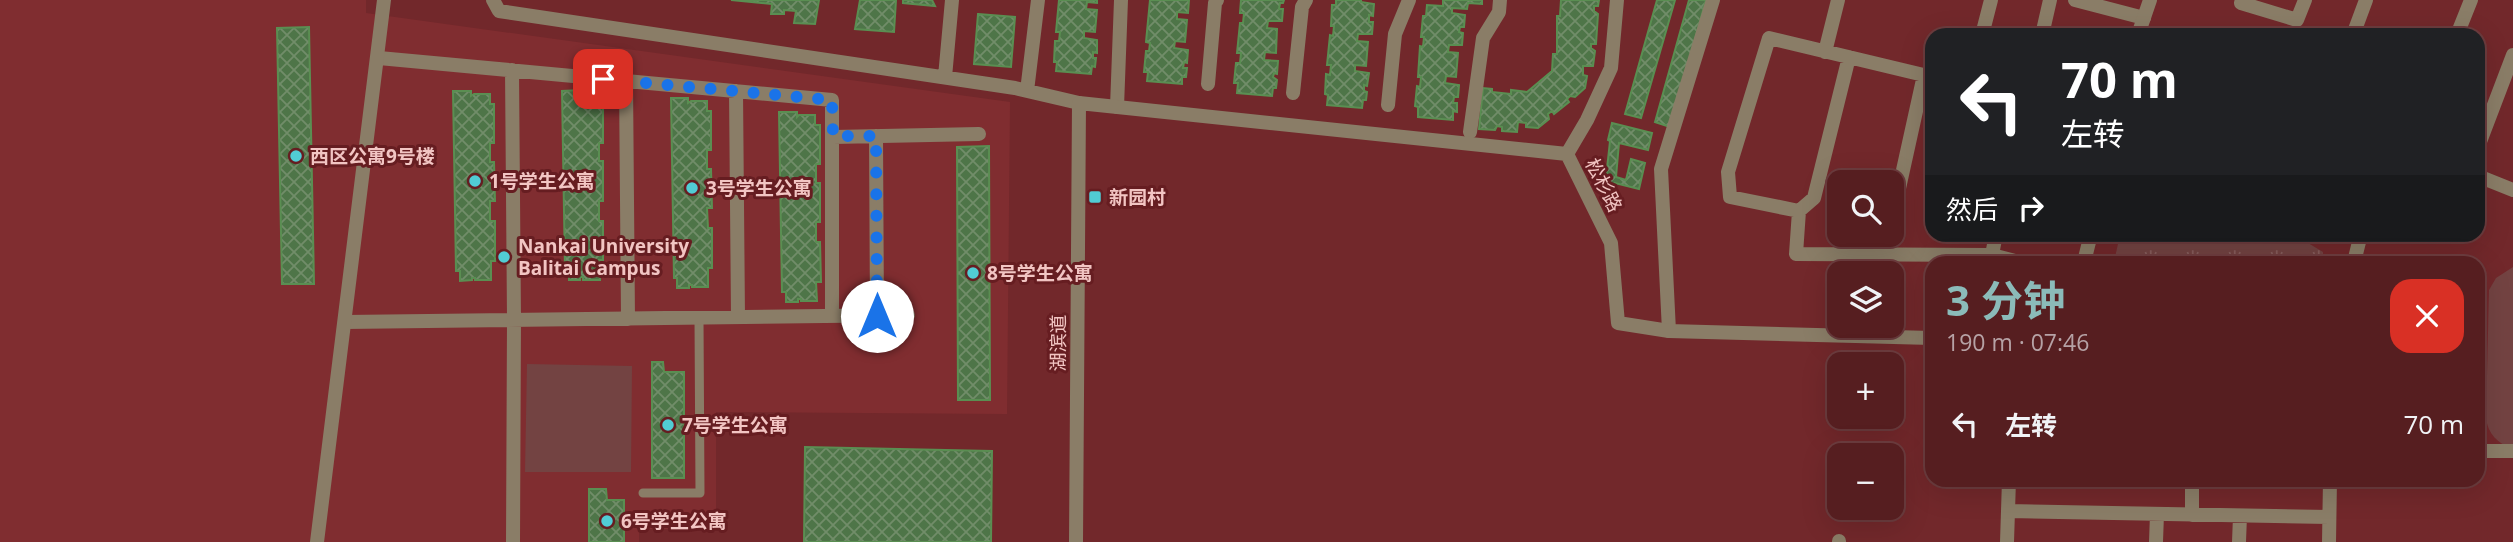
<!DOCTYPE html>
<html lang="zh">
<head>
<meta charset="utf-8">
<style>
  body { margin:0; font-family:"Open Sans","Noto Sans SC",sans-serif; background:#5c2729; color:#f1f3f6; height:100vh; display:flex; flex-direction:column; font-size:26px; white-space:nowrap }
  * { box-sizing:border-box; margin:0 }
  p { font-size:23px; color:#b6a2a5 }
  .icon { flex:none; width:38px; height:38px; fill:none; stroke:currentColor; stroke-width:2; stroke-linecap:round; stroke-linejoin:round }
  .map { position:relative; flex:1; overflow:hidden }
  .drawer { position:absolute; left:1925px; top:256px; width:560px; height:231px; display:flex; flex-direction:column; background:#561e20; border-radius:21px; box-shadow:0 7px 28px #0002,0 0 0 2px #6c3c3e }
  .drawer>* { flex:none }
  .hud { position:absolute; left:1925px; top:28px; width:560px; height:214px; border-radius:21px; box-shadow:0 7px 28px #0002,0 0 0 2px #6c3c3e; background:#202124; color:#fff; overflow:hidden }
  .fabs { position:absolute; left:1827px; top:170px; display:grid; gap:14px }
  .fabs a { display:grid; place-items:center; width:77px; height:77px; border-radius:14px; background:#561e20; box-shadow:0 7px 28px #0002,0 0 0 2px #6c3c3e; font-size:35px }
  .pin { position:absolute; display:grid; place-items:center; width:60px; height:60px; color:#fff; margin:-30px; border-radius:14px; box-shadow:0 4px 10px #0006 }
  .me { position:absolute; width:77px; margin:-38px; rotate:0deg; stroke-linejoin:round; filter:drop-shadow(0 0 5px #0008) }
  .turn { display:flex; align-items:center; gap:24px; height:147px; padding:0 21px; font-size:32px }
  .turn .icon { width:91px; height:91px; stroke-width:2.5 }
  .turn b { display:block; font-size:49px; line-height:60px }
  .then { display:flex; align-items:center; height:66px; padding:0 21px; background:#0003; gap:14px; font-size:26px }
  .round { display:grid; place-items:center; flex:none; width:74px; height:74px; border-radius:21px; background:#5c2729 }
  .head { display:flex; align-items:center; justify-content:space-between; height:119px; padding:0 21px }
  h1 { font-size:42px; font-weight:700; line-height:52px; color:#8bbbb9 }
  ul { padding:0; list-style:none }
  li { display:flex; align-items:center; gap:21px; height:98px; padding:0 21px }
  li div { flex:1 }
  li b { display:block; font-size:26px }
  li em { font-style:normal }
  .map>svg:first-child { display:block }
  .built { fill:#802d30 }
  .grass { fill:#734342 }
  .park { fill:url(#park-tufts) }
  .building { fill:url(#building-cross-hatch); stroke:#5a8e52; stroke-width:2 }
  .lines { fill:none; stroke-linecap:round; stroke-linejoin:round }
  .service { stroke:#8a7d67; stroke-width:9 }
  .minor { stroke:#8a7d67; stroke-width:14 }
  .tertiary { stroke:#8a7d67; stroke-width:14 }
  .route { stroke:#1a73e8; stroke-width:12; stroke-dasharray:0 21.6 }
  .poi-dot { fill:#51ccd4; stroke:#661d21; stroke-width:2.5 }
  .labels { text-anchor:middle; dominant-baseline:central; stroke-width:6; stroke-linejoin:round; paint-order:stroke }
  .poi-label { font-size:19px; font-weight:bold; fill:#f2c5c3; stroke:#661d21; text-anchor:start }
  .street-label { font-size:19px; fill:#f2c5c3; stroke:#661d21 }
</style>
</head>
<body>
<div class="map">
<svg width="2513" height="542" viewBox="0 0 2513 542">
  <defs>
    <pattern id="park-tufts" width="24" height="20" patternUnits="userSpaceOnUse" patternTransform="scale(1.75)"><rect width="24" height="20" fill="#734342"/><path d="M3 7l-1-3M5 7V3M7 7l1-3M15 17l-1-3M17 17v-4M19 17l1-3" fill="none" stroke="#875d5c"/></pattern>
    <pattern id="building-cross-hatch" width="8" height="8" patternUnits="userSpaceOnUse" patternTransform="scale(1.75)"><rect width="8" height="8" fill="#4e7548"/><path d="M0 0l8 8M0 8l8-8" fill="none" stroke="#718d69"/></pattern>
  </defs>
  <rect width="100%" height="100%" fill="#72282b"/>
  <path class="built" d="M0 0H366V13L1010 102 1007 414 716 412V529H639V542H0Z"/>
  <path class="grass" d="M2513 267V449C2497 443 2488 434 2486 418L2489 290 2496 278Z
    M527 364 632 366 631 472H525Z"/>
  <path class="park" d="M2120 235H2309L2308 243 2323 252 2321 262H2114Z"/>
  <path class="building" d="M731 0H819L815 24 794 23 796 11 784 10V14H771L772 4Z
    M860 0H896L894 32 855 29Z
    M903 0H932L935 6 903 3Z
    M1059 0H1097V3L1087 2 1086 9 1097 10 1095 32 1084 31V38L1097 40V53L1093 52V58H1096L1095 67 1092 66 1091 74 1056 71 1057 62H1054L1055 41H1059L1060 32H1056Z
    M1150 0H1189L1188 13 1177 12V19L1187 20 1185 42 1175 41 1174 48 1188 50 1187 63 1184 62 1183 68H1187L1186 77H1182V84L1147 81 1148 72H1144L1146 51H1149L1150 43 1146 42Z
    M1241 0H1284L1283 3H1280L1279 9H1283L1282 21H1268L1267 28 1277 29 1276 53 1265 52 1264 60 1278 61 1277 74 1274 73 1273 77 1277 80 1276 88H1273L1272 96 1237 93 1238 83H1234L1236 63H1240L1241 53H1237L1240 23H1243L1244 13H1240Z
    M1336 0H1361V2L1374 4 1373 16 1369 15V22H1373L1372 34H1358L1357 41 1368 42 1366 66 1355 65V71L1369 73 1367 86 1364 85V91L1367 92 1366 100H1363L1362 108 1327 105 1328 95 1325 94 1326 74 1330 75 1331 65H1327L1330 35 1333 36 1334 26H1331L1332 5H1336Z
    M1443 0H1482V4L1468 3 1467 9 1452 8V13L1465 15 1464 27H1460L1459 32 1463 33 1462 45H1449L1448 52 1458 53 1456 77 1446 76 1445 83 1459 85 1458 97H1454L1453 103H1457V112L1453 111V120L1418 117V107L1415 106 1417 86 1420 87 1421 77H1418L1420 46 1423 47 1424 37H1421L1423 16H1426L1427 5 1443 6Z
    M1561 0H1599L1598 6H1594V11L1598 14 1596 44H1591V48L1595 51 1593 66H1583V75L1587 76 1585 88 1575 97 1570 96 1567 99 1569 102 1554 114 1552 111 1548 114 1549 119 1538 128 1526 127V123L1518 122 1517 132 1502 131V127L1497 126 1495 130 1479 129 1483 88 1492 89V92L1511 94V90L1527 92 1552 71 1553 54H1557V16H1560Z
    M1657 0H1675L1641 118 1625 114Z
    M1689 0H1706L1670 127 1655 122Z
    M978 14 1015 17 1011 67 974 64Z
    M309 27 314 284H282L277 28Z
    M580 90V96L582 94H598V103H603V143H599V161H603V201H599V221H603V260H599L600 280H583V277H580V280H569V271H565L562 91Z
    M453 91H471V96L474 94H490V104H494V143H490V162H494L495 201H490V221H495V261H491V280H475V278H472V280L460 281V271H456Z
    M671 98H688V103L691 101H707V111H711V150H707V169H711L712 208H707L708 228H712V268H708V287H692V285H689V288H677V278H674Z
    M779 112H797V117L799 115H815V125H820V164H816V183H820V222H816V242H820L821 282H816L817 301H801V299H798V302H786V292H782Z
    M1612 123 1652 133 1648 150 1619 143 1616 177 1626 180 1631 159 1645 163 1639 189 1615 183V188L1605 187 1610 141 1608 140Z
    M989 146 990 400H958L957 147Z
    M652 362H663L664 372H684V478H652Z
    M805 447 992 451 991 542H804Z
    M589 489H606L607 500H624V542H589Z"/>
  <g class="lines">
    <path class="service" d="M643 493H700L699 318"/>
    <path class="minor" d="M493 0 499 11 1015 88 1079 103
      M2075 0 2144 18
      M2242 0 2241 3 2297 20 2305 0
      M1982 35 1991 0
      M2042 35 2050 0
      M2353 35 2366 0
      M2457 35 2471 0
      M1825 52 1838 0
      M379 58 832 100V316
      M512 70 514 320 513 542
      M945 77 952 0
      M1932 77 1769 38 1728 172 1730 197 1799 211 1796 254 1992 255 2019 262
      M626 81 628 319
      M1208 84 1215 3 1217 0
      M736 91 738 317
      M1027 91 1038 0
      M1293 93 1302 7 1306 0
      M1388 105 1395 34 1409 0
      M1117 107 1121 0
      M1470 132 1483 38 1499 12 1500 0
      M876 136 877 316
      M833 137 979 134
      M2478 147 2513 55
      M1567 154 1587 120 1611 68 1617 0
      M2478 176 2513 190
      M1799 211 1814 198 1849 57
      M1892 220 1924 75
      M1884 254 1889 234
      M1992 255 1996 234
      M2354 262 2361 234
      M345 322 908 315
      M1669 331 1661 169 1713 0
      M2478 451H2513
      M2009 480 2008 511 2329 517
      M2192 515V480
      M1839 542V541
      M2007 542 2008 511
      M2156 542 2157 514
      M2239 542 2240 516
      M2329 542 2330 480"/>
    <path class="tertiary" d="M2138 35 2150 0
      M2084 262 2091 234
      M317 542 384 0
      M1076 542 1079 103 1567 154 1611 243 1618 323 1669 331 1932 338"/>
  </g>
  <g class="lines">
    <path class="route" d="M603 79 832 100 833 136H876L877 316"/>
  </g>
  <g class="poi-dot">
    <circle cx="296" cy="156" r="7"/>
    <circle cx="475" cy="181" r="7"/>
    <circle cx="692" cy="188" r="7"/>
    <rect x="1088" y="190" width="14" height="14" rx="3.5"/>
    <circle cx="504" cy="257" r="7"/>
    <circle cx="973" cy="273" r="7"/>
    <circle cx="668" cy="425" r="7"/>
    <circle cx="607" cy="521" r="7"/>
  </g>
  <g class="labels">
    <g class="poi-label">
      <text x="310" y="156">西区公寓9号楼</text>
      <text x="489" y="181">1号学生公寓</text>
      <text x="706" y="188">3号学生公寓</text>
      <text x="1109" y="197">新园村</text>
      <text x="518" y="246">Nankai University<tspan x="518" dy="22">Balitai Campus</tspan></text>
      <text x="987" y="273">8号学生公寓</text>
      <text x="682" y="425">7号学生公寓</text>
      <text x="621" y="521">6号学生公寓</text>
    </g>
    <g class="street-label">
      <text transform="translate(1604 185) rotate(63)">松杉路</text>
      <text transform="translate(1058 343) rotate(-90)">湖滨道</text>
    </g>
  </g>
</svg>
<div class="fabs">
<a><svg class="icon" aria-label="search" viewBox="0 0 24 24"><circle cx="10" cy="10" r="6"/><path d="M15 15l6 6"/></svg></a>
<a><svg class="icon" aria-label="layers" viewBox="0 0 24 24"><path d="M12 4l9 5-9 5-9-5zM3 14l9 5 9-5"/></svg></a>
<a>+</a>
<a>−</a>
</div>
<div class="pin" style="left:603px;top:79px;background:#d93025"><svg class="icon" aria-label="arrive" viewBox="0 0 24 24"><path d="M6 21V4h12l-3 4 3 4H6"/></svg></div>
<svg class="me" style="left:877px;top:316px" viewBox="-20 -20 40 40"><circle r="19" fill="#fff"/><path d="M0-13L10 11 0 6-10 11z" fill="#1a73e8"/></svg>
<div class="hud">
<div class="turn"><svg class="icon" aria-label="left" viewBox="0 0 24 24"><path d="M17 20v-9H6M10 6l-5 5 5 5"/></svg><div><b>70 m</b>左转</div></div>
<div class="then">然后<svg class="icon" aria-label="right" viewBox="0 0 24 24"><path d="M7 20v-9h11M14 6l5 5-5 5"/></svg></div>
</div>
<section class="drawer">
<div class="head"><div><h1>3 分钟</h1><p>190 m · 07:46</p></div><a class="round" style="background:#d93025;color:#fff"><svg class="icon" aria-label="close" viewBox="0 0 24 24"><path d="M6 6l12 12M18 6L6 18"/></svg></a></div>
<ul>
<li><svg class="icon" aria-label="left" viewBox="0 0 24 24"><path d="M17 20v-9H6M10 6l-5 5 5 5"/></svg><div><b>左转</b></div><em>70 m</em></li>
</ul>
</section>
</div>
</body>
</html>
